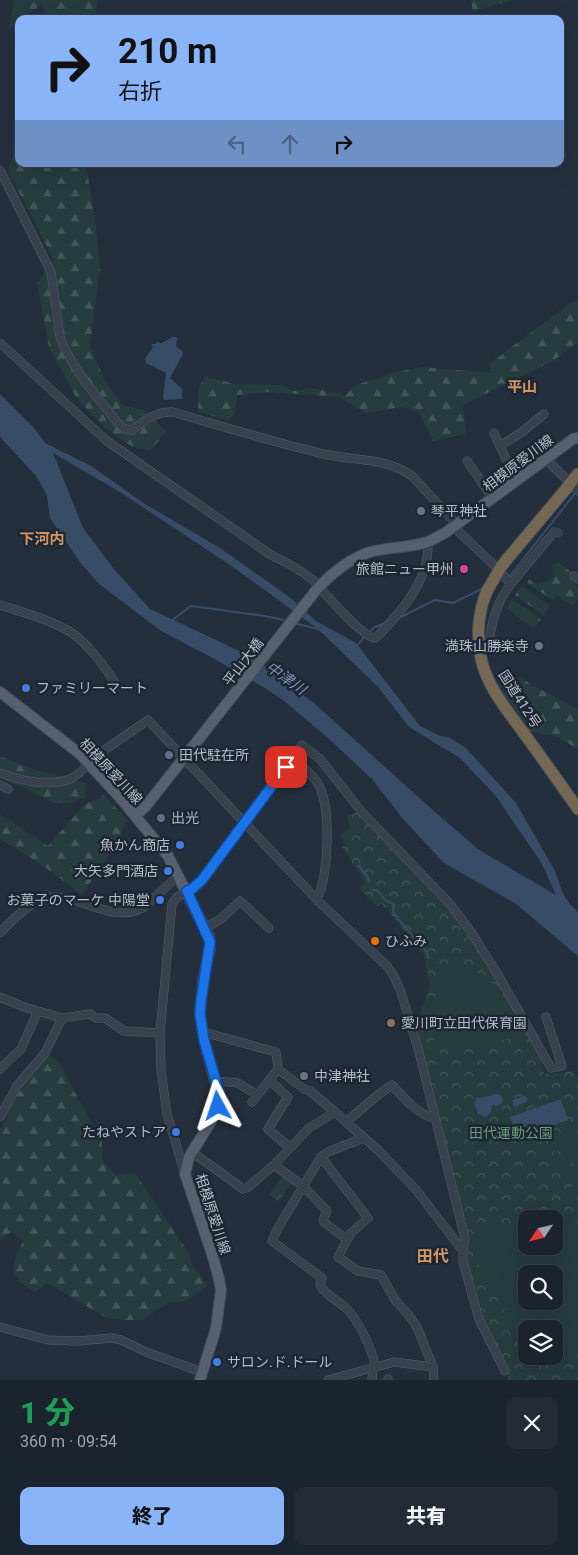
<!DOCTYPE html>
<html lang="ja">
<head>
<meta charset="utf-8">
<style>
  body { margin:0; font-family:Roboto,"Noto Sans JP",sans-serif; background:#242b36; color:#f1f3f6; height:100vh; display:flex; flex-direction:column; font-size:19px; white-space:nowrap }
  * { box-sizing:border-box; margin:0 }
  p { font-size:16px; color:#a0a4aa }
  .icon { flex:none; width:28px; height:28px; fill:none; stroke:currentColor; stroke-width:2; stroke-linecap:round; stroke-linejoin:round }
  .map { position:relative; height:1380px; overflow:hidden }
  .side { display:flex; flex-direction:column; background:#1b232e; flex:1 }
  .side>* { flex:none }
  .guide { position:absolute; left:15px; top:15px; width:549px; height:152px; border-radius:10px; box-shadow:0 5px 20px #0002,0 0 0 1px #39404a; background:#8ab4f8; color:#111; overflow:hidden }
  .needle { width:32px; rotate:235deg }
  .controls { position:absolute; left:518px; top:1210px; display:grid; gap:10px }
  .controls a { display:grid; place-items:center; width:45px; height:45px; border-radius:10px; background:#1b232e; box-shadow:0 5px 20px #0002,0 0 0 1px #39404a; font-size:25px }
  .pin { position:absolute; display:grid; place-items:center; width:42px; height:42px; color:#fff; margin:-21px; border-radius:10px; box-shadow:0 2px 8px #0006 }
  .me { position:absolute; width:55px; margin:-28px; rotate:355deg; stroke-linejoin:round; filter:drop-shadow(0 0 4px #0008) }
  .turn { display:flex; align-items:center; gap:18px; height:105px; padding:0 20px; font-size:22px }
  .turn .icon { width:65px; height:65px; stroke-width:2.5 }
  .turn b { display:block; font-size:35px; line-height:42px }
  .lanes { display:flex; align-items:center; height:48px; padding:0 20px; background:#0003; justify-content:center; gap:25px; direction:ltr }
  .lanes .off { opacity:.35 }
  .round { display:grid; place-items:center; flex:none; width:52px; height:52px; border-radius:10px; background:#242b36 }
  .summary { display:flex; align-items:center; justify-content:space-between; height:85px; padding:0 20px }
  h1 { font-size:30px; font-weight:800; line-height:38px; color:#1e9e55 }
  .action { display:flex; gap:10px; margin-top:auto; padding:10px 20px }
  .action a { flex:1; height:58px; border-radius:10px; background:#8ab4f8; color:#111; font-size:20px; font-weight:800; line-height:58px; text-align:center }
  .action a+a { background:#242b36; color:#f1f3f6 }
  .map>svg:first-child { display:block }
  .forest { fill:url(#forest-firs) }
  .park { fill:url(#park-crowns); fill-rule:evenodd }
  .pitch { fill:#263c3f; fill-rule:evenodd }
  .water { fill:#394c67; fill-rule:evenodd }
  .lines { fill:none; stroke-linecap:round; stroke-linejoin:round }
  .stream { stroke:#394c67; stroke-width:2 }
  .minor-casing { stroke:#565f6c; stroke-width:9 }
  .major-casing { stroke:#414a57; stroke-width:12 }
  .highway-casing { stroke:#434c59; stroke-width:13 }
  .minor { stroke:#38414e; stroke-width:8 }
  .major { stroke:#56606e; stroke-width:10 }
  .highway { stroke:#746855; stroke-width:11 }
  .highway-bridge-casing { stroke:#434c59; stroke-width:13; stroke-linecap:butt }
  .highway-bridge { stroke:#746855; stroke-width:11 }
  .route-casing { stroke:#114b97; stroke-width:12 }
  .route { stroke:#1a73e8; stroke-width:9 }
  .worship-dot { fill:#6b7280; stroke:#1d2633; stroke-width:2 }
  .hotel-dot { fill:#d1479c; stroke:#1d2633; stroke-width:2 }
  .shop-dot { fill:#3f7fe0; stroke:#1d2633; stroke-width:2 }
  .service-dot { fill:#5c6f8a; stroke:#1d2633; stroke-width:2 }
  .food-dot { fill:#e8710a; stroke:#1d2633; stroke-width:2 }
  .education-dot { fill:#8d6e63; stroke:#1d2633; stroke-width:2 }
  .labels { text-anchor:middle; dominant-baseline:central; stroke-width:5; stroke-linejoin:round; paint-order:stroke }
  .street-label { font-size:14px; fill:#b4bcc9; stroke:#1d2633 }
  .poi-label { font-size:14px; fill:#b4bcc9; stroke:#1d2633; text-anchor:start }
  .park-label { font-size:14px; fill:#6b9a76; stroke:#1d2633 }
  .neighbourhood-label { font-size:15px; font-weight:bold; fill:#d59563; stroke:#1d2633 }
  .water-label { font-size:15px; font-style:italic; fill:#7c92b1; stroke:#1d2633 }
  .quarter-label { font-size:16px; font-weight:bold; fill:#d59563; stroke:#1d2633 }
</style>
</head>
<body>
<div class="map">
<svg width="578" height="1380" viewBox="0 0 578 1380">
  <defs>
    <pattern id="forest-firs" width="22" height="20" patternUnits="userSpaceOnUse" patternTransform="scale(1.25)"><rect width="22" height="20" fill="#263c3f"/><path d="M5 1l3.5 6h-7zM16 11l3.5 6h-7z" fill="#435659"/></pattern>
    <pattern id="park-crowns" width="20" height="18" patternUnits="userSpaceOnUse" patternTransform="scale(1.25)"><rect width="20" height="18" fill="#263c3f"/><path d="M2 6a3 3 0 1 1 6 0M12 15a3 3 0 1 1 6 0" fill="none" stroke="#435659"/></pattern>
  </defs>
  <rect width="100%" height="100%" fill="#242f3e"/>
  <path class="forest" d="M14 0H97L96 19H47L42 4 22 19H19V21L8 30Z
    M471 0H512L473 12Z
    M19 135V164H86L96 225 100 267 90 346 105 381 122 405 146 411 166 432 150 451 129 445 103 426 77 399 49 347 37 283 54 260 23 200 8 172Z
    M578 300V342L553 361 463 405 466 434 433 441 419 413 401 407 366 413 339 397 268 392 237 395 235 414 229 420 198 412 199 386 206 377 235 384 281 385 293 391 311 388 346 395 353 386 396 372 423 367 492 373 489 364 570 303Z
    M558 562 570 571 574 584 578 587V599L573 606 557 595 553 600 527 583 529 579 536 584 548 581 553 577 552 566Z
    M522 586 550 606 543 615 515 595Z
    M512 599 541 619 534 629 506 608Z
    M522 677 530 684 578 709V749L558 737 530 731 497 685 512 678Z
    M0 756 29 768 85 783V797L72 803H55L0 777Z
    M104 795 127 820 116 844 82 895 45 867 0 839V814L48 846 84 805Z
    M49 1055 58 1061 102 1142V1160L116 1175 135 1173 190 1255 191 1263 208 1286 186 1301 170 1302 141 1320H121L105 1317 47 1283 35 1292 21 1283 13 1272 15 1259 23 1241 11 1232 0 1241V1130L18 1094Z"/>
  <path class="park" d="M357 812 455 916 469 935 519 1017 542 1060 544 1074 574 1071 578 1078V1380H508L509 1369 482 1317 467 1264 469 1242 418 1037 414 1033 430 985 424 955 381 903 377 907 360 889 365 882 342 847 345 844 340 835 350 828 347 816ZM526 1219H554V1246H526ZM526 1274H554V1301H526ZM526 1329H554V1356H526Z
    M283 1176 292 1182 278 1202 269 1194Z"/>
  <path class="pitch" d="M439 964C487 966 510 992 517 1038L439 1048 434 1043 436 965Z
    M574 1132 578 1144 555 1152 550 1141Z
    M578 1149V1161L560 1168 556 1157Z
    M578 1167V1180L566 1184 562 1173Z
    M578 1185V1198L572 1200 568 1188Z
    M517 1224 521 1231H526V1246H554V1227L578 1224V1349L573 1351 554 1353V1329H526V1346C512 1334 501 1297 494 1279L490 1280 487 1278 484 1279C465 1232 466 1230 517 1224ZM526 1274H554V1301H526Z"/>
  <path class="water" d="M173 337 177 338 176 346 182 351 183 354 170 378 182 389V399L165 400 163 398 166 373 146 363 145 359 153 347 151 345 153 344H155L157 342 161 343Z
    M0 394 34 428 45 443 91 466 145 504 220 548 292 599 316 621 356 643 420 726 440 736 450 738 466 748 516 803 555 871 563 894 570 904 578 912V956L516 904 444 863 403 819 372 779 328 738 283 700 265 688 211 657 161 631 98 583 80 562 50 518 47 496 37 477 0 437ZM53 453 120 492 233 567 318 629 379 688 409 727 460 758 495 795 541 862 556 895 479 850 435 812 315 704 252 657 150 609 114 569 83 528Z
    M499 1094 503 1098 502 1103 497 1106 492 1105 491 1112 486 1117 478 1114 474 1103 477 1098Z
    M525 1096 528 1099 526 1102 515 1107 513 1106V1100Z
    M561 1099 568 1120 518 1138 510 1117Z"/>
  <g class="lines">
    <path class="stream" d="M507 578 510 576 576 492
      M399 618 435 600 453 603 482 589
      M171 621 191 606 265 616 287 621
      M294 623 321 630
      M368 633 375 627 386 623
      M357 646 365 636
      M358 865 368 877 369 882
      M372 890H377L384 899 394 905 393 912 395 915 418 943 427 952 428 958"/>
    <defs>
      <path id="minor" d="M0 170 51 272 60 337C71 368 96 395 116 421L124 429 132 430C146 420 156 411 173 412 223 427 273 442 324 454 354 461 386 457 412 476L454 521 459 532 494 565 511 584C497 601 492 620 489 643L479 645
        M0 343 107 441 271 555C286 562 300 570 313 580 323 591 363 639 376 638 401 612 430 580 428 542
        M494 433 516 481
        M500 446 522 432 544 414
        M546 459 578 491
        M467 461 493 499
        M574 576 578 579
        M511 584 554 532 558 533
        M0 605C24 613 50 619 72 633 88 644 107 669 117 686
        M292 758C301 765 311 773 317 782 332 804 329 877 317 899
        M87 762 148 720 318 901 387 966 394 976 401 992 419 1052 465 1239 463 1251V1262L479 1319 505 1371
        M0 773C21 781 49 787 70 779 77 776 83 769 89 764
        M0 785 8 789
        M205 928 221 919 240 901 269 928
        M0 933C10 922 31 901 46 898 77 891 111 926 144 907L179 875
        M0 997 24 1007 62 1018 90 1014 96 1018H105L124 1031 160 1033
        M203 1032 276 1052 278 1069 252 1102
        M0 1069 21 1049 38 1011
        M278 1069 304 1089 310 1091 335 1112
        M269 1080 288 1097 268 1129 289 1147
        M216 1081 238 1083 257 1095
        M0 1117 17 1086 45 1053 62 1018
        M435 1119C417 1114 404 1098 392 1085L379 1094 346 1122 378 1150 417 1191 463 1251
        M363 1138 328 1152 321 1157 278 1228 272 1241 322 1278 320 1285C325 1295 337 1300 346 1308 357 1318 374 1352 375 1367
        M192 1152 243 1189 247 1188 274 1165 309 1128 335 1112 346 1122
        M274 1165 303 1186 327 1211 323 1220 324 1222 347 1240 351 1233 368 1218 321 1157
        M185 1174 167 1114 161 1070 160 1033 172 904C178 892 192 890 202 880L302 745 320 759 361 811 450 904 469 929 498 975 551 1068 562 1066 546 1017
        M347 1240 338 1257 358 1271 381 1275 395 1300 408 1314 417 1327 433 1367 434 1380
        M0 1327 48 1340 78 1341 112 1338 121 1340 146 1352 202 1372
        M388 1379V1380
        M328 1380 394 1362 433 1367
        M372 1380 373 1369"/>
      <path id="major" d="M0 692 80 754 122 800 168 856 209 937 210 948 203 981 200 1014 204 1040 219 1096 215 1115 189 1157 185 1174 212 1254 219 1279 221 1290 216 1328 200 1380
        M135 816 146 806 317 589C332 573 349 559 370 552 389 547 409 548 427 542 433 540 439 536 445 533L573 439 578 438"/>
      <path id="highway" d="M571 482 578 474
        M508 558 566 489
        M487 591C477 614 476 642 483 666 490 689 506 709 520 728 540 755 559 782 578 809"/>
    </defs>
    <use href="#minor" class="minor-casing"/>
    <use href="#major" class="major-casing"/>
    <use href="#highway" class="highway-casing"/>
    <use href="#minor" class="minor"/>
    <use href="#major" class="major"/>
    <use href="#highway" class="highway"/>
    <defs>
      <path id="highway-bridge" d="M566 489 571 482
        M487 591 501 567 508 558"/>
    </defs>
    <use href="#highway-bridge" class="highway-bridge-casing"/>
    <use href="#highway-bridge" class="highway-bridge"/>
  </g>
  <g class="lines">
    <defs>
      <path id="route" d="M218 1106 219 1092 204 1040 200 1014 201 1001 210 942 187 891 192 889 202 880 286 767"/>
    </defs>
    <use href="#route" class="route-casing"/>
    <use href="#route" class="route"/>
  </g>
  <g class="worship-dot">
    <circle cx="421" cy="511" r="5"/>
    <circle cx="539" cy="646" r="5"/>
    <circle cx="304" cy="1076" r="5"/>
  </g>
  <circle class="hotel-dot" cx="464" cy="569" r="5"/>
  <g class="shop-dot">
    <circle cx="26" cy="688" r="5"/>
    <circle cx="180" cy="845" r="5"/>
    <circle cx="168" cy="871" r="5"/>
    <circle cx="160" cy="900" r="5"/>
    <circle cx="176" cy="1132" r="5"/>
    <circle cx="217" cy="1362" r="5"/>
  </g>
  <g class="service-dot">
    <circle cx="169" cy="755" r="5"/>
    <circle cx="161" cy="818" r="5"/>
  </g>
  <circle class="food-dot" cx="375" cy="941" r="5"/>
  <circle class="education-dot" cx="391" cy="1023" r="5"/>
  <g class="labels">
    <g class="street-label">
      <text transform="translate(518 463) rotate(-37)">相模原愛川線</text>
      <text transform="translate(243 662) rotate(-52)">平山大橋</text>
      <text transform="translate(520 699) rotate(57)">国道412号</text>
      <text transform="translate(111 771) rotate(47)">相模原愛川線</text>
      <text transform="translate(213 1214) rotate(72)">相模原愛川線</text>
    </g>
    <g class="poi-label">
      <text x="431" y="511">琴平神社</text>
      <text x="454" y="569" text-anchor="end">旅館ニュー甲州</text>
      <text x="529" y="646" text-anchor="end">満珠山勝楽寺</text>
      <text x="36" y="688">ファミリーマート</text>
      <text x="179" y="755">田代駐在所</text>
      <text x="171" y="818">出光</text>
      <text x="170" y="845" text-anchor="end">魚かん商店</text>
      <text x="158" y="871" text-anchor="end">大矢多門酒店</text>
      <text x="150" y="900" text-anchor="end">お菓子のマーケ 中陽堂</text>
      <text x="385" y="941">ひふみ</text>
      <text x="401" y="1023">愛川町立田代保育園</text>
      <text x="314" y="1076">中津神社</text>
      <text x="166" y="1132" text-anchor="end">たねやストア</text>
      <text x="227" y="1362">サロン.ド.ドール</text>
    </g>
    <g class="park-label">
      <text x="511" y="1133">田代運動公園</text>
    </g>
    <g class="neighbourhood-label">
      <text x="522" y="387">平山</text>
      <text x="42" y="539">下河内</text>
    </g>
    <g class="water-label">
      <text transform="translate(286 678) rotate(35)">中津川</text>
    </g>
    <g class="quarter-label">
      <text x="433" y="1256">田代</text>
    </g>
  </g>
</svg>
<div class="controls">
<a><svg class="needle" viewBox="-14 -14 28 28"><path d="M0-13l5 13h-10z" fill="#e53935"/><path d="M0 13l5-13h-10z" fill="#a0a4aa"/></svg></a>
<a><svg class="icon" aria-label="search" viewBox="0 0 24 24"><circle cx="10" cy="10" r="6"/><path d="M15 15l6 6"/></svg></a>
<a><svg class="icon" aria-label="layers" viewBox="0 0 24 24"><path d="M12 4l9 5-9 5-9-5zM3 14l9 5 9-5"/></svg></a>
</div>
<div class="pin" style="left:286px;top:767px;background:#d93025"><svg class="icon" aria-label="arrive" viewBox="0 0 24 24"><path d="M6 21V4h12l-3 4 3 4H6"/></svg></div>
<svg class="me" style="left:218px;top:1106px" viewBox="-20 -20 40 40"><path d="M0-17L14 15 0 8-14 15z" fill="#1a73e8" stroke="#fff" stroke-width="4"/></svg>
<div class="guide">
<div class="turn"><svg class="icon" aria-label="right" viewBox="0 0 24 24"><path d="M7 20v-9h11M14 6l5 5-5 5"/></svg><div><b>210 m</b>右折</div></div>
<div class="lanes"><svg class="icon off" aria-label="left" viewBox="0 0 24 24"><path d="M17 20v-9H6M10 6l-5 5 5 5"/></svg><svg class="icon off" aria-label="ahead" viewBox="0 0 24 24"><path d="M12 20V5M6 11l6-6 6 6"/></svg><svg class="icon" aria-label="right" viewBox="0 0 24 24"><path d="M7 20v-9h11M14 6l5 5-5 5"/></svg></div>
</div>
</div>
<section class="side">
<div class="summary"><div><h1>1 分</h1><p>360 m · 09:54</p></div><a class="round"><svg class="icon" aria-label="close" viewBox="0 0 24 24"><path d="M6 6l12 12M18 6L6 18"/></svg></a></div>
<div class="action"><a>終了</a><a>共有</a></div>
</section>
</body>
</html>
